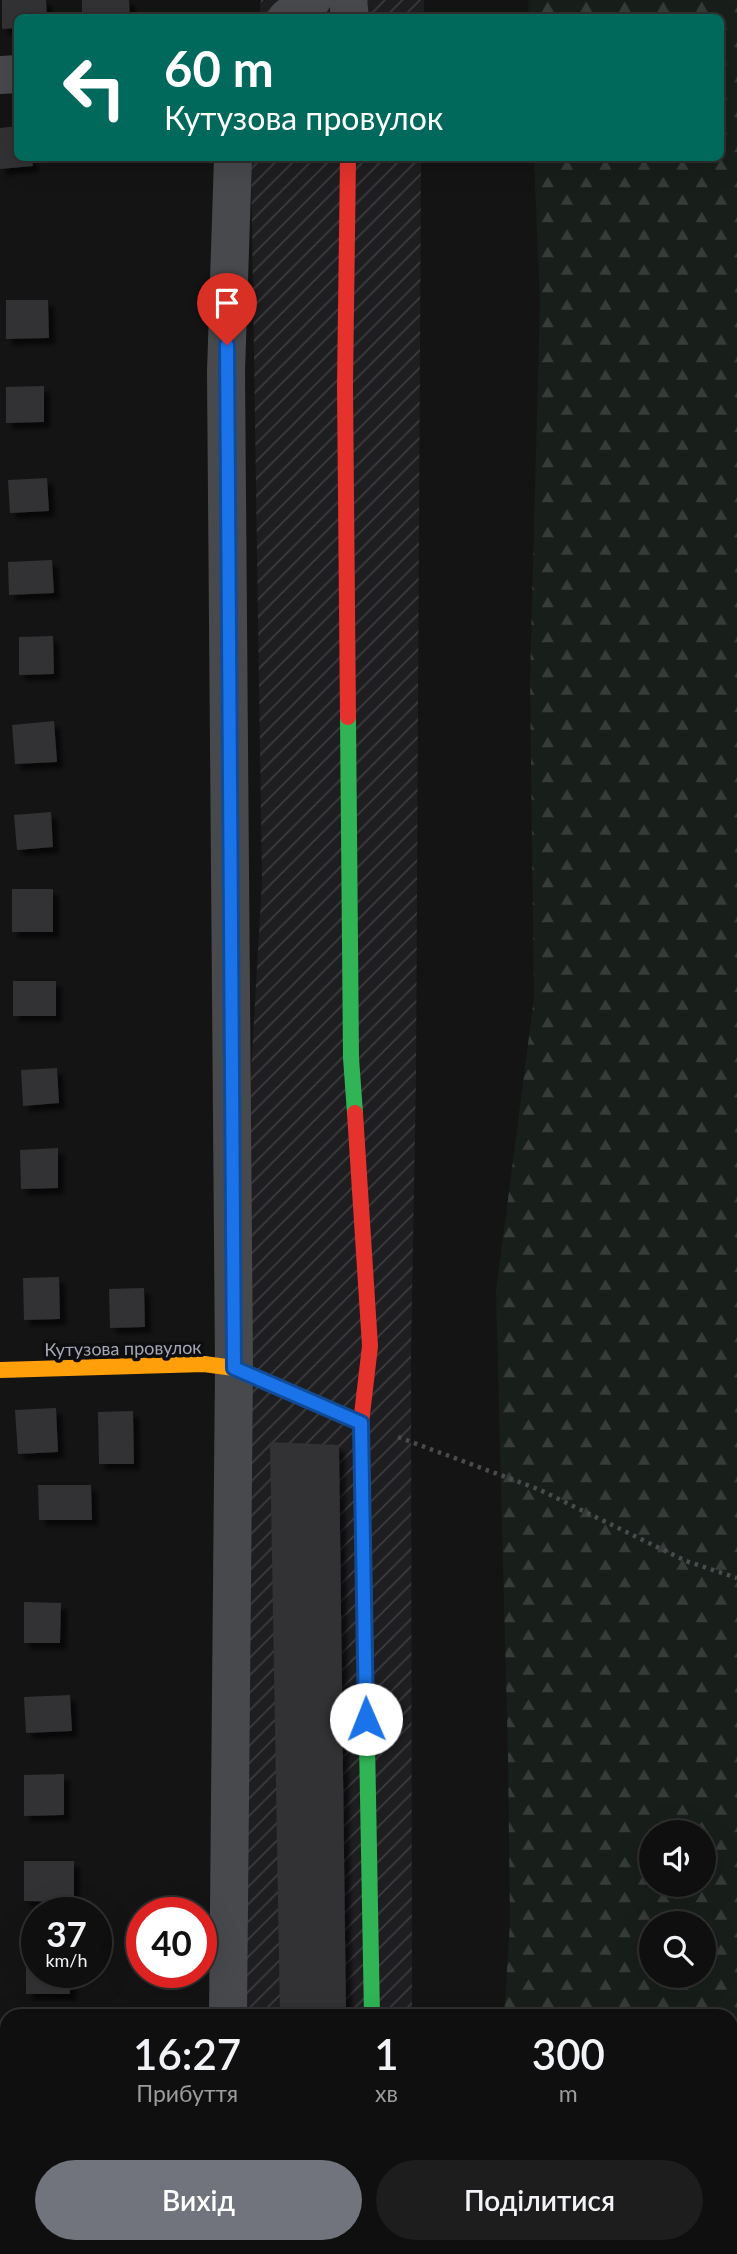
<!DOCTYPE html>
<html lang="uk">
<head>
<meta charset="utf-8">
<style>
  body { margin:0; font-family:Lato,sans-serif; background:#1d1d1d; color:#f1f3f6; height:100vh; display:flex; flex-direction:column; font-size:26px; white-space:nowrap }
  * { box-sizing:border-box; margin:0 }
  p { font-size:23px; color:#9b9c9e }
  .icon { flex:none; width:38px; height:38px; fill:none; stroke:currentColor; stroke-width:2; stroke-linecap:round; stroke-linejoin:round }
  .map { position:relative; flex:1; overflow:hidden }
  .sheet { position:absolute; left:0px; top:2009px; width:738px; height:245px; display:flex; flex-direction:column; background:#0f0f0f; border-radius:21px 21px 0 0; box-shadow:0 7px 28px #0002,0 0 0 2px #2f2f2f }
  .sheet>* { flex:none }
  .top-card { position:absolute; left:14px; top:14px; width:710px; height:147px; border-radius:10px; box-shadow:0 7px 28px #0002,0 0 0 2px #2f2f2f; background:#00695c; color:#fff; overflow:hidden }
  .buttons { position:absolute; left:639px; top:1820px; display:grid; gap:14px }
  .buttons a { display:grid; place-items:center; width:77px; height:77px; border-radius:50%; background:#0f0f0f; box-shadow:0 7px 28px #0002,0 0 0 2px #2f2f2f; font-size:35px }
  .speed { position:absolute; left:21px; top:1897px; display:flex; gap:14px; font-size:35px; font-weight:700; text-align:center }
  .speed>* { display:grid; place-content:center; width:91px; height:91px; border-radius:50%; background:#0f0f0f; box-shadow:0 7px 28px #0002,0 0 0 2px #2f2f2f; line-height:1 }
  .speed small { font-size:18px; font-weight:400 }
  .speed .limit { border:10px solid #d22; background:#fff; color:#111 }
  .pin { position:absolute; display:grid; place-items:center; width:60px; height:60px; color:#fff; margin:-72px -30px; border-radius:50% 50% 50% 0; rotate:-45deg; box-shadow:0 0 7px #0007 }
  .pin .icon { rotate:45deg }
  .me { position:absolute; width:77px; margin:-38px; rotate:359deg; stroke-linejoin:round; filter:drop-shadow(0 0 5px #0008) }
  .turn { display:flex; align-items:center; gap:24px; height:147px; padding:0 35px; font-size:32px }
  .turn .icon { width:91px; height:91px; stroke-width:2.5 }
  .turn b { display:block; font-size:49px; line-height:60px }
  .eta { display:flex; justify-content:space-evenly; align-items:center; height:119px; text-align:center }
  .eta b { font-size:42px; font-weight:600; line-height:49px }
  .primary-button { display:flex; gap:14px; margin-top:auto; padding:14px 35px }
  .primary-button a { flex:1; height:80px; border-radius:42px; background:#72747d; color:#fff; font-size:28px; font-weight:600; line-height:80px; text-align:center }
  .primary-button a+a { background:#1d1d1d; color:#f1f3f6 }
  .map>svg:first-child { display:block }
  .industrial { fill:url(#industrial-furrows) }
  .forest { fill:url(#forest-firs); fill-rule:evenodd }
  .building { fill:#313234; filter:url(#shadow) }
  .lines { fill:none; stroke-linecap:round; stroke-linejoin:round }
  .path { stroke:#4a4a4f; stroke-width:4.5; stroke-dasharray:3.5 5; stroke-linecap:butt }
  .street { stroke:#48494d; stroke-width:38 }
  .fast { stroke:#30b455; stroke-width:16 }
  .slow { stroke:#ff9f0a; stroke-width:16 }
  .jam { stroke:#e5322d; stroke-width:16 }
  .route-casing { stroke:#114b97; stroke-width:18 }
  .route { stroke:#1a73e8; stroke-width:12 }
  .labels { text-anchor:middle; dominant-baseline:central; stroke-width:7; stroke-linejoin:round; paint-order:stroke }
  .street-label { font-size:18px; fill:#a4a7b5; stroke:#0e0e10 }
</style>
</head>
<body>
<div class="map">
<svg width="737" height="2254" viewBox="0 0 737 2254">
  <defs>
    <pattern id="industrial-furrows" width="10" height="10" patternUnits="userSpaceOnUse" patternTransform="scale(1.75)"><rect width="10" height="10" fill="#1e1e21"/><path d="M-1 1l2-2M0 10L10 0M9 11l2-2" fill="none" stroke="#3c3c3f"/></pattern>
    <pattern id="forest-firs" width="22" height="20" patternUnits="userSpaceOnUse" patternTransform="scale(1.75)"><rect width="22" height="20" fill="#181e1a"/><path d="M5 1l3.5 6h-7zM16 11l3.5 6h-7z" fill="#373c39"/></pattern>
    <filter id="shadow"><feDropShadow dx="6" dy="6" stdDeviation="2" flood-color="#0009"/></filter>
  </defs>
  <rect width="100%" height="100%" fill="#141414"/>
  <path class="industrial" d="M261 0H424V17L259 18Z
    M251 158H421L416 1077 411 1353 412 2016H237L234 1368 262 881Z
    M240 2247H496V2254H240Z"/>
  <path class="forest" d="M528 0H737V2254H496V2247H732V2016H504L510 1923 508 1757 496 1292 534 998 530 679 540 303 534 158H721V18L529 17ZM651 1832H704V1885H651ZM651 1923H704V1976H651Z"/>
  <path class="building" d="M2 0H46L47 18H18V28L2 29Z
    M82 0H129L130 18H82Z
    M18 126V158H32L33 166 0 169V128Z
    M6 300H48L49 338 6 339Z
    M44 386V422L6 423V387Z
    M47 478 49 511 10 513 8 480Z
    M52 560 54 593 9 595 8 562Z
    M53 636 54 674 19 675V637Z
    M54 721 57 762 15 764 12 725Z
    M51 812 53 847 17 850 14 815Z
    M12 889H53V932H12Z
    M13 981H56V1016H13Z
    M57 1068 59 1103 23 1106 21 1070Z
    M58 1148V1188L21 1189 20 1150Z
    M59 1277 60 1319 24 1320 23 1278Z
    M144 1288 145 1327 110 1328 109 1289Z
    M56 1408 58 1452 18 1454 15 1410Z
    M133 1411 134 1464H99L98 1412Z
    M270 1442 339 1445 346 2016H280Z
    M38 1485H91L92 1520H39Z
    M24 1602 61 1603 60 1643H24Z
    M70 1695 72 1731 26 1733 24 1697Z
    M64 1774V1815L24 1816V1775Z
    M24 1861H74V1902L24 1901Z
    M26 1949H37V1972H70V1994H26Z
    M284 2247H348V2254H284Z"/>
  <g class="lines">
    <path class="path" d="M398 1437 538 1489 686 1561 737 1578"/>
    <path class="street" d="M348 0 350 18
      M287 18 312 0
      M0 75 18 74
      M228 2016 234 1368 226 372 233 158
      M231 2247V2254
      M376 2247V2254"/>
    <path class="fast" d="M348 717 351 1058 355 1113
      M364 1576 372 2016"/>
    <path class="slow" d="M0 1370 204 1364 234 1368 361 1423"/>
    <path class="jam" d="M348 717 345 386 348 158
      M355 1113 370 1346 361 1423 364 1576"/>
  </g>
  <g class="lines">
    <defs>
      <path id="route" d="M227 345 234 1368 361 1423 366 1719"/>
    </defs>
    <use href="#route" class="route-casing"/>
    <use href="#route" class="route"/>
  </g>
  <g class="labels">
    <g class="street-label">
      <text transform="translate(123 1348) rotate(-1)">Кутузова провулок</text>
    </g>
  </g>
</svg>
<div class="buttons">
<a><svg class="icon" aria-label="sound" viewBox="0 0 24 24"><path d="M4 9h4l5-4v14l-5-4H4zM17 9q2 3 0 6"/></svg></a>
<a><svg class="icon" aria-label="search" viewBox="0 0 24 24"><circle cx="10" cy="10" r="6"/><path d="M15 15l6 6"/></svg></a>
</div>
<div class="speed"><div>37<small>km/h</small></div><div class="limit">40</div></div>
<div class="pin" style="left:227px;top:345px;background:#d93025"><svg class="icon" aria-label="arrive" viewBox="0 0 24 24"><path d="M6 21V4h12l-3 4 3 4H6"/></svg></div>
<svg class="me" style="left:366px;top:1719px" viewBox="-20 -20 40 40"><circle r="19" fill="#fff"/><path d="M0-13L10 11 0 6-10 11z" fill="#1a73e8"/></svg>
<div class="top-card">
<div class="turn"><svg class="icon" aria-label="left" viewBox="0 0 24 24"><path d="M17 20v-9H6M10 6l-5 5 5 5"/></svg><div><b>60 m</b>Кутузова провулок</div></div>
</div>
<section class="sheet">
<div class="eta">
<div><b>16:27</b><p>Прибуття</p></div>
<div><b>1</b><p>хв</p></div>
<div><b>300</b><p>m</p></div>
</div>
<div class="primary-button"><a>Вихід</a><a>Поділитися</a></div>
</section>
</div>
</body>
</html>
